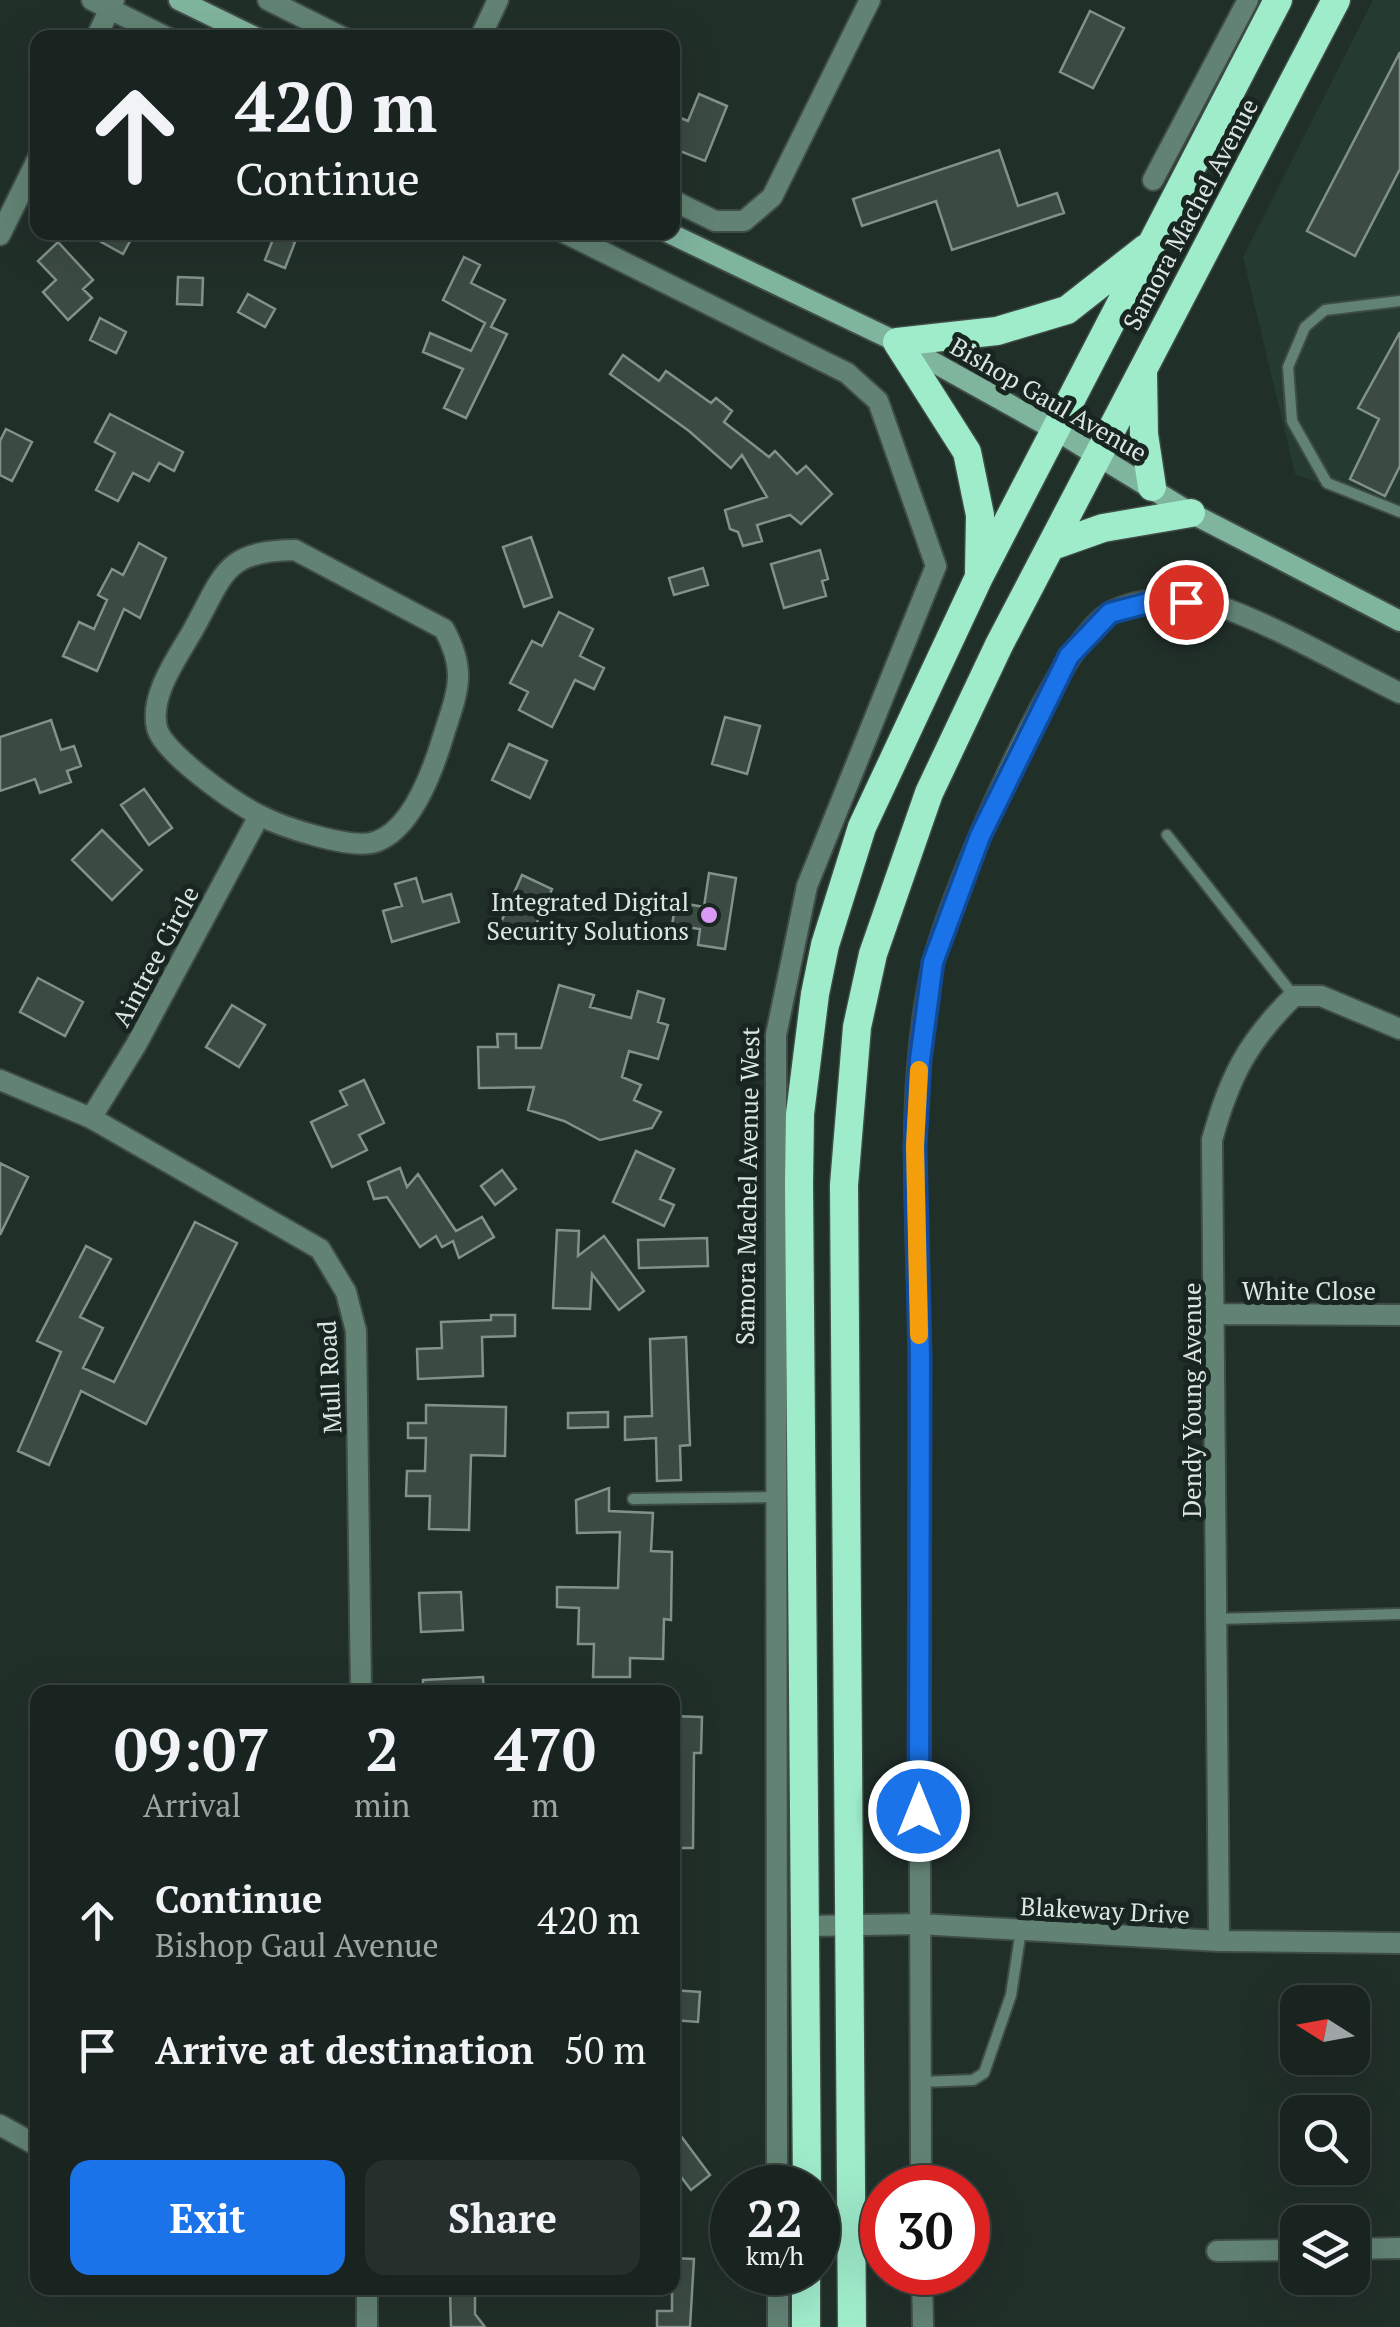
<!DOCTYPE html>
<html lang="en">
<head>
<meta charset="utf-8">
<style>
  body { margin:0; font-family:"PT Serif",serif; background:#262f2c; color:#f1f3f6; height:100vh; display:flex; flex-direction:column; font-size:38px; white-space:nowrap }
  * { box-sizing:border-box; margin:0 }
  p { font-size:32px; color:#9fa4a4 }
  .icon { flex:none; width:55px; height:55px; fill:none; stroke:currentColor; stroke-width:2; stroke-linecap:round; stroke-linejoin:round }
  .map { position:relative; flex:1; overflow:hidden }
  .details { position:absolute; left:30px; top:1685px; width:650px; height:610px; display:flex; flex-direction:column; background:#19231f; border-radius:20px; box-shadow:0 10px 40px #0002,0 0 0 2px #37403d }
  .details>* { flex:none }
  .top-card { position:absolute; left:30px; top:30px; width:650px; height:210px; border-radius:20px; box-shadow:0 10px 40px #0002,0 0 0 2px #37403d; background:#19231f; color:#f1f3f6; overflow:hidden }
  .needle { width:65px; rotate:281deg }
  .buttons { position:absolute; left:1280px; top:1985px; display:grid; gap:20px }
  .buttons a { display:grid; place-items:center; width:90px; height:90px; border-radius:20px; background:#19231f; box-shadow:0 10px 40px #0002,0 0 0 2px #37403d; font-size:50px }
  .speed { position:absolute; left:710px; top:2165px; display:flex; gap:20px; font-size:50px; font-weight:700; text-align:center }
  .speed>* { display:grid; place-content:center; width:130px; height:130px; border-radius:50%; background:#19231f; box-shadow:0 10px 40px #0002,0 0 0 2px #37403d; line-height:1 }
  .speed small { font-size:25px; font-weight:400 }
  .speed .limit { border:15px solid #d22; background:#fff; color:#111 }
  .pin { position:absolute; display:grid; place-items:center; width:85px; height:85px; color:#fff; margin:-42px; border:5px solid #fff; border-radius:50%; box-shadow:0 2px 10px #0007 }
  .me { position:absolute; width:110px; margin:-55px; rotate:0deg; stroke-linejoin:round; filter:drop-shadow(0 0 8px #0008) }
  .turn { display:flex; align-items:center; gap:35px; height:210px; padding:0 40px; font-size:45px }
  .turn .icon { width:130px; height:130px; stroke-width:2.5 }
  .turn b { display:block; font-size:70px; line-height:85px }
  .eta { display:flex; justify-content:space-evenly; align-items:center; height:170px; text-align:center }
  .eta b { font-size:60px; font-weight:800; line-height:70px }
  .action { display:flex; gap:20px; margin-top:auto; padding:20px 40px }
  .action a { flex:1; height:115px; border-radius:20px; background:#1a73e8; color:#fff; font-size:40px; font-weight:800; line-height:115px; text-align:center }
  .action a+a { background:#262f2c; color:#f1f3f6 }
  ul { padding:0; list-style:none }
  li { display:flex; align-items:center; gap:30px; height:130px; padding:0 40px }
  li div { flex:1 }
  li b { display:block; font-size:38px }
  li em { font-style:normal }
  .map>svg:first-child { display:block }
  .built { fill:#253a31 }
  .building { fill:#3b4a43; stroke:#81928a; stroke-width:2.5 }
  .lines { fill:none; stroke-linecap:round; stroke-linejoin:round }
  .service-casing { stroke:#3f4c47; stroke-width:14 }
  .minor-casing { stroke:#3f4c47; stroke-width:24 }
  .secondary-casing { stroke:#3f4c47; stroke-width:24 }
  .trunk-casing { stroke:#3f4c47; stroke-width:31 }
  .service { stroke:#628374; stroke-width:10 }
  .minor { stroke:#628374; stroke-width:20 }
  .secondary { stroke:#7fb49d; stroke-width:20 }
  .trunk { stroke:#9feccb; stroke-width:28 }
  .route-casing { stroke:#114b97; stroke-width:25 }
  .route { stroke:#1a73e8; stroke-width:18 }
  .slow { stroke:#f59e0b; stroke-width:18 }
  .poi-dot { fill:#db99f5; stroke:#182520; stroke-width:4 }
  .labels { text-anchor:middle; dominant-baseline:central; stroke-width:10; stroke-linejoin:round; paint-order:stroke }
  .street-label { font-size:25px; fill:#dde6e2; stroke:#182520 }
  .poi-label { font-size:25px; fill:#dde6e2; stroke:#182520; text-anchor:end }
</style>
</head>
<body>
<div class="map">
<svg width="1400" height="2327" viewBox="0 0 1400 2327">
  <rect width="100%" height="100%" fill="#212f29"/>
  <path class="built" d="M1373 0H1400V514L1295 474 1243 257Z"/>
  <path class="building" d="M1090 11 1124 28 1093 88 1060 72Z
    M1400 52V169L1355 256 1307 231Z
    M699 94 727 106 705 161 672 148 676 116 688 121Z
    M999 150 1018 206 1057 193 1064 213 952 250 936 201 862 226 853 199Z
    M83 232H135L123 254Z
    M275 234 295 242 285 268 265 260Z
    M58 242 93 280 83 289 92 298 68 320 43 292 56 280 38 261Z
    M464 257 480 265 471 283 505 300 491 327 507 334 466 418 444 408 463 369 423 352 430 333 471 351 485 323 443 300Z
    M178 277 203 278 202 305 177 304Z
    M248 294 275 309 265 327 238 312Z
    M100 318 126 332 116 353 90 340Z
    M1400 332V466L1385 496 1350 479 1379 419 1358 408Z
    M623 355 659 381 666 371 711 403 716 398 732 411 724 422 769 457 775 451 797 474 806 466 832 494 801 524 790 515 757 525 762 541 743 546 738 532 730 529 725 510 767 497 742 455 731 468 689 431 610 374Z
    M110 414 183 452 174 471 159 463 149 481 133 473 118 501 96 490 115 453 95 442Z
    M6 429 32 442 12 481 0 475V441Z
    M531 537 552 597 524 607 503 547Z
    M139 543 166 558 140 618 124 609 97 671 63 656 79 622 94 629 107 600 98 595 112 569 123 575Z
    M820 550 828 579 822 581 826 596 784 608 771 564Z
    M703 568 708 585 674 595 669 578Z
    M559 612 593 629 580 656 604 668 594 689 575 680 552 727 519 710 528 692 510 683 532 641 542 646Z
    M725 717 760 726 747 774 712 764Z
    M51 720 61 750 74 746 81 766 67 771 71 782 40 793 35 779 0 791V737Z
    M509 744 547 761 530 798 492 780Z
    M144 789 172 828 149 845 121 805Z
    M102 830 142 870 112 900 72 860Z
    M709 873 736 878 725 949 698 945 700 929 672 925 676 902 704 907Z
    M522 875 552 889 528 942 498 929Z
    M416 878 423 902 451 894 459 922 392 942 383 911 402 906 395 884Z
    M38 978 83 1002 65 1036 20 1012Z
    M559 985 594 995 590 1007 631 1018 638 991 664 999 658 1022 668 1025 658 1059 629 1051 622 1077 641 1085 634 1100 661 1112 652 1128 600 1140 564 1121 528 1110 534 1087 479 1088 478 1047H498L497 1034H516V1048H541Z
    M232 1005 265 1025 239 1067 206 1047Z
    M364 1080 384 1123 359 1135 367 1150 332 1167 311 1122 347 1105 340 1091Z
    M636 1151 674 1169 660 1199 674 1205 664 1226 613 1202Z
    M0 1163 28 1177 0 1235Z
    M400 1168 407 1187 418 1174 456 1231 482 1217 494 1237 459 1258 453 1241 442 1247 436 1236 420 1247 387 1197 374 1199 368 1182Z
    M502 1170 516 1189 495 1205 481 1186Z
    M195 1222 237 1243 146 1424 81 1391 49 1465 18 1451 61 1352 37 1341 86 1246 111 1259 80 1317 103 1328 83 1368 114 1382Z
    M557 1230 579 1231 578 1256 604 1236 644 1291 619 1310 592 1274 590 1309 553 1308Z
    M707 1238 708 1266 639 1268 638 1240Z
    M491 1315H515V1336L482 1337 483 1376 418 1379 417 1349 442 1348 441 1322 491 1320Z
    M686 1337 690 1445 680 1446 681 1480 657 1481 656 1438 625 1440V1417L652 1416 650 1339Z
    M426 1405 506 1407 505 1456 471 1455 469 1530 429 1529 430 1496H406L407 1471H425L426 1438H408V1423H426Z
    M608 1412V1427L568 1428V1413Z
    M609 1488V1511L653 1513 651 1551 672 1552 671 1620 664 1619 663 1659 630 1658V1677H593L594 1644H578L579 1608 557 1607V1587L618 1588 620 1532 577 1533 576 1500Z
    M461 1592 463 1630 421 1632 419 1593Z
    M483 1677 484 1692H423V1680Z
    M672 1716 702 1717 701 1753H694L693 1848H672Z
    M672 1990 700 1992 698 2022 672 2020Z
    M672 2124 710 2175 691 2190 672 2165Z
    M672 2258 694 2259 690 2327H657V2311H672Z
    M450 2290H475V2314L485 2327H451Z"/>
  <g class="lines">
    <defs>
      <path id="service" d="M1400 301 1325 310 1305 327 1288 367 1292 421 1327 483 1400 512
        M1167 835 1294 996
        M633 1499 775 1497
        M1216 1619 1400 1614
        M921 2082 973 2080 984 2073 1011 1995 1021 1930"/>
      <path id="minor" d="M92 0 168 38
        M268 0 344 38
        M96 38 114 0
        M480 38 498 0
        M1153 180 1248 0
        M672 200 715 221H744L772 197 870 0
        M563 232 847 373 878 401 936 566 807 886 776 1035 777 2188
        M0 235 38 158
        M295 550 444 629C468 673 457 692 443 737 433 770 412 830 375 842 351 850 282 827 259 815 235 803 163 753 157 728 149 695 178 657 193 630 225 573 224 551 295 550Z
        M0 1080 91 1118 320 1249 346 1292 356 1331 361 1692
        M91 1118 136 1045 259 816
        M1217 1314 1400 1315
        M808 1926 919 1924 1219 1941 1400 1943
        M1219 1941 1212 1140C1229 1078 1247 1042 1294 996H1321L1400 1029
        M0 2125 38 2146
        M921 2188C919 1919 920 1650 920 1381 920 1243 902 1100 933 964 948 898 1056 642 1111 612 1137 598 1188 595 1216 605 1279 627 1340 664 1400 693
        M1352 2249 1400 2248
        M1217 2251 1298 2250
        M778 2272V2327
        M922 2272 923 2327
        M367 2327V2288"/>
      <path id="secondary" d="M179 0 257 38
        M667 232 897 342 1057 431 1191 513 1400 621"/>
      <path id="trunk" d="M1143 373 1144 434 1152 487
        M1055 545 1103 528 1191 513
        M979 573 980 515 967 452 897 342 997 331 1067 310 1146 248
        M807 2188 799 1183 800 1114 815 994 825 945 862 827 979 577 1278 0
        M806 2327V2272
        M852 2327 844 1185 857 1027 873 954 929 793 999 645 1336 0"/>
    </defs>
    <use href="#service" class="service-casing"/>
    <use href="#minor" class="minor-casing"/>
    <use href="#secondary" class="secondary-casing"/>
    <use href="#trunk" class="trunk-casing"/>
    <use href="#service" class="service"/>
    <use href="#minor" class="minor"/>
    <use href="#secondary" class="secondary"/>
    <use href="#trunk" class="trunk"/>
  </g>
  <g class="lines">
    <defs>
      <path id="route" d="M919 1811 920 1358 915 1146 920 1060 933 962 980 836 1069 656 1110 613 1159 600 1186 602"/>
    </defs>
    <use href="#route" class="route-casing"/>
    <use href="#route" class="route"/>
    <path class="slow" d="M919 1070 915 1146 919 1335"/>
  </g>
  <circle class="poi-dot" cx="709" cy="915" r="10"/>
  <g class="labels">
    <g class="street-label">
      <text transform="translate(1190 214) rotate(-62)">Samora Machel Avenue</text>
      <text transform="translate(1049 399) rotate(30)">Bishop Gaul Avenue</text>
      <text transform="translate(155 956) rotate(-62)">Aintree Circle</text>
      <text transform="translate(747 1186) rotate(-89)">Samora Machel Avenue West</text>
      <text x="1309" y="1290">White Close</text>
      <text transform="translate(329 1377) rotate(-93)">Mull Road</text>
      <text transform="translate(1191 1400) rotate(-90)">Dendy Young Avenue</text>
      <text transform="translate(1105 1910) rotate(3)">Blakeway Drive</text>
    </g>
    <g class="poi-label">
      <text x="689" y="901">Integrated Digital<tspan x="689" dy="29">Security Solutions</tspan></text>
    </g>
  </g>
</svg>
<div class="buttons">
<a><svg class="needle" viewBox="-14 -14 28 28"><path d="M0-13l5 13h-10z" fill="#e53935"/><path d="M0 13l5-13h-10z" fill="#9fa4a4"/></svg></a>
<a><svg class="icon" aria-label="search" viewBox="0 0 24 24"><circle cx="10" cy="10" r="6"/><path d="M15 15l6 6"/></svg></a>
<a><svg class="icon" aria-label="layers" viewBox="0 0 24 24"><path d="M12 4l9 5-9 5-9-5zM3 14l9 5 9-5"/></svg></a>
</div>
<div class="speed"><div>22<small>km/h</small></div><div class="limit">30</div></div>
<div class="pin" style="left:1186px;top:602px;background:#d93025"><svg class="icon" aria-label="arrive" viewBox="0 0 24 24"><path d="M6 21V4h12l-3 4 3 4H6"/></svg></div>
<svg class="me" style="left:919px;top:1811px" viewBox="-20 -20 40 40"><circle r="17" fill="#1a73e8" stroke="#fff" stroke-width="3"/><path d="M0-11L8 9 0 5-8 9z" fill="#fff"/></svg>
<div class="top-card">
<div class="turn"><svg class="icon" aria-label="ahead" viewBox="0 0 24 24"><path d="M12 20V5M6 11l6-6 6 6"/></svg><div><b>420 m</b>Continue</div></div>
</div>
<section class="details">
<div class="eta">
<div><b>09:07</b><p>Arrival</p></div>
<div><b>2</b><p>min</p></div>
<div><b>470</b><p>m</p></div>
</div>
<ul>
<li><svg class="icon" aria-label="ahead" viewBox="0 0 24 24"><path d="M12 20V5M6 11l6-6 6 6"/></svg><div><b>Continue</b><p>Bishop Gaul Avenue</p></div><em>420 m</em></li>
<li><svg class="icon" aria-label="arrive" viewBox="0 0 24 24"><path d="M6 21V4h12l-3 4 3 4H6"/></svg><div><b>Arrive at destination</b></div><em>50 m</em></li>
</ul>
<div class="action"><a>Exit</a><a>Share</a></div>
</section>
</div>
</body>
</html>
